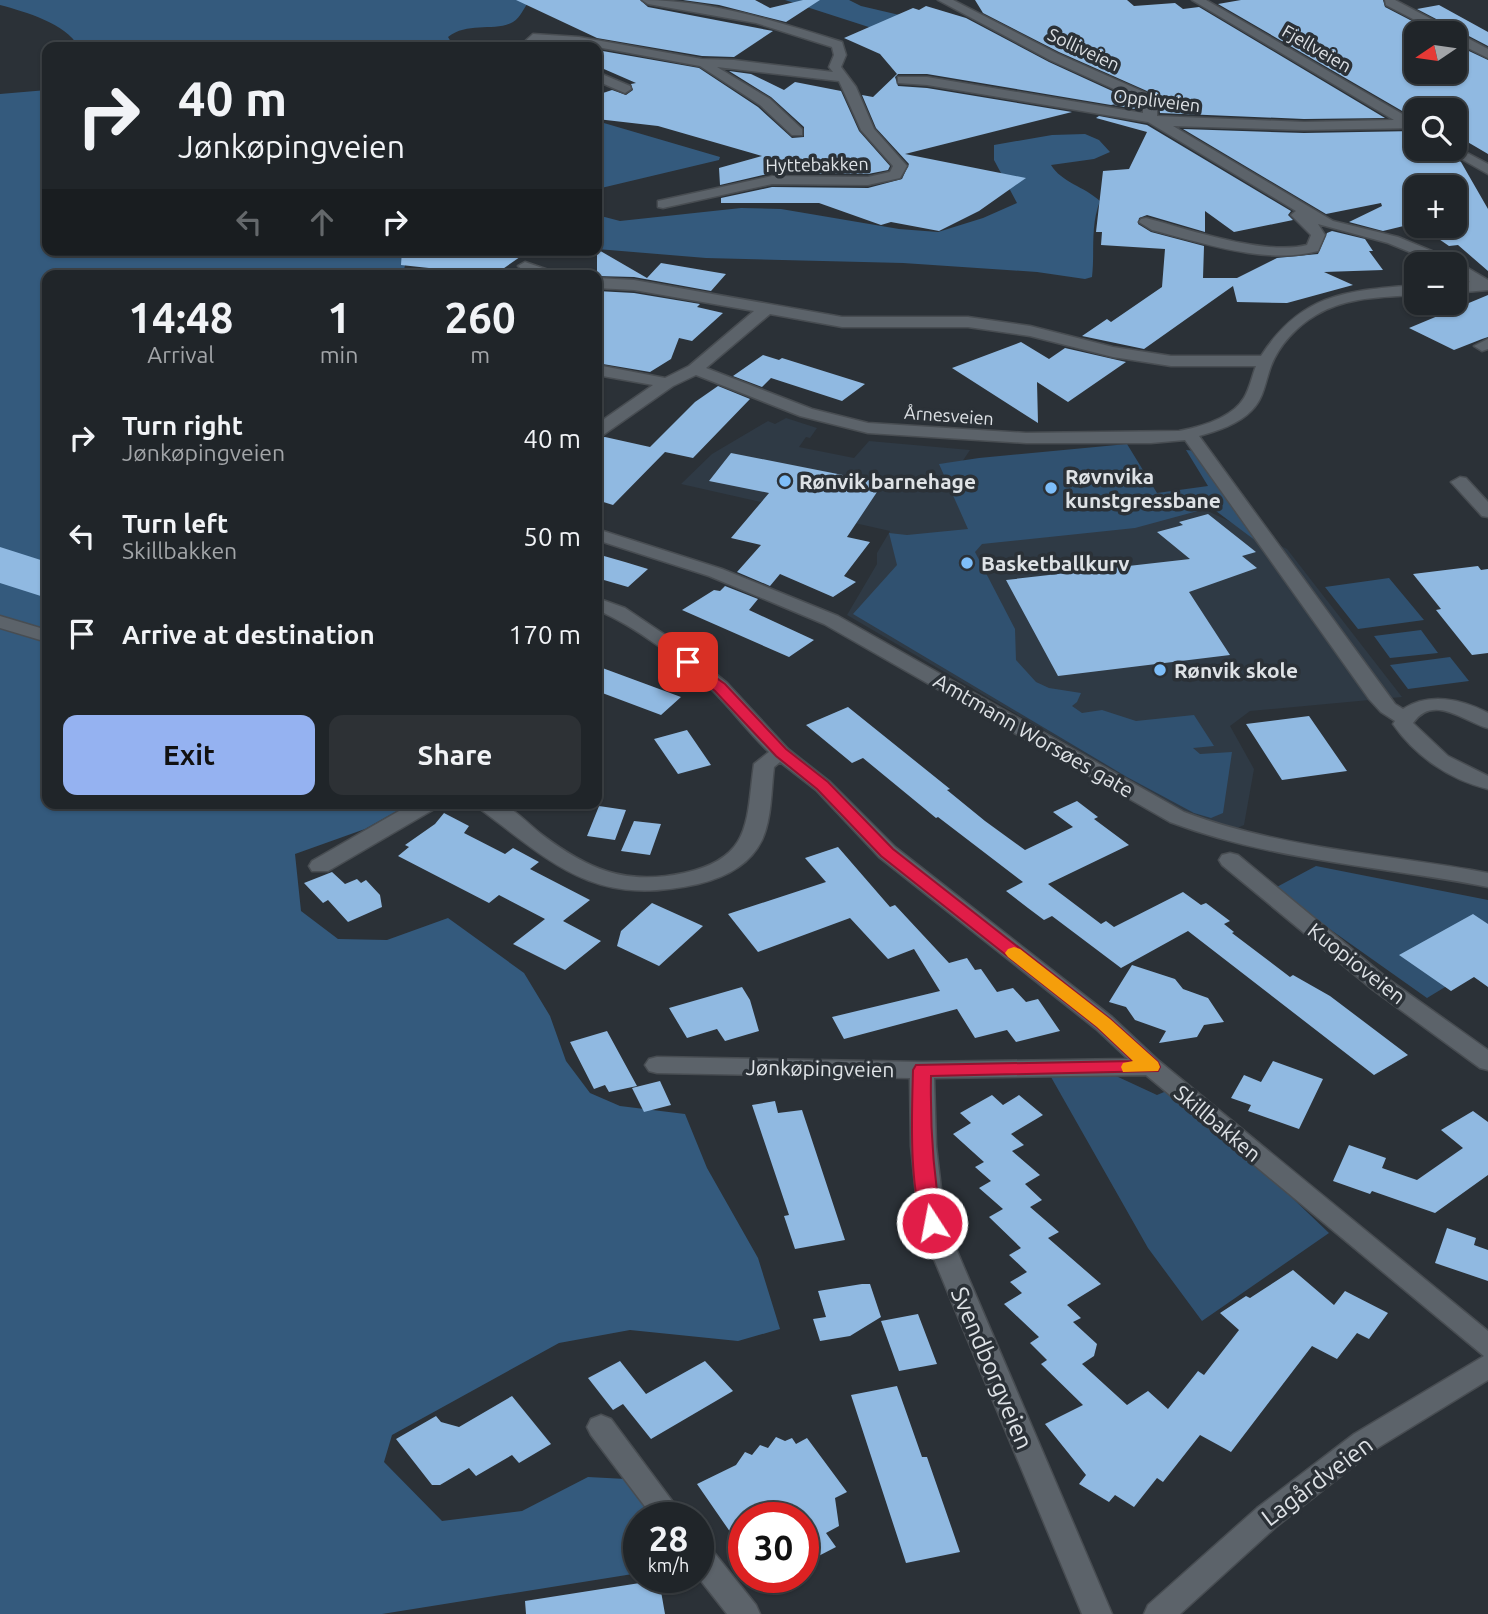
<!DOCTYPE html>
<html lang="en">
<head>
<meta charset="utf-8">
<style>
  body { margin:0; font-family:Ubuntu,sans-serif; background:#2d3135; color:#f1f3f6; height:100vh; display:flex; flex-direction:column; font-size:26px; white-space:nowrap }
  * { box-sizing:border-box; margin:0 }
  p { font-size:23px; color:#a2a5a8 }
  .icon { flex:none; width:38px; height:38px; fill:none; stroke:currentColor; stroke-width:2; stroke-linecap:round; stroke-linejoin:round }
  .map { position:relative; flex:1; overflow:hidden }
  .drawer { position:absolute; left:42px; top:270px; width:560px; height:539px; display:flex; flex-direction:column; background:#202529; border-radius:14px; box-shadow:0 2px 5px #0004,0 0 0 2px #3d4246 }
  .drawer>* { flex:none }
  .guide { position:absolute; left:42px; top:42px; width:560px; height:214px; border-radius:14px; box-shadow:0 2px 5px #0004,0 0 0 2px #3d4246; background:#202529; color:#f1f3f6; overflow:hidden }
  .needle { width:46px; rotate:257deg }
  .fabs { position:absolute; left:1404px; top:21px; display:grid; gap:14px }
  .fabs a { display:grid; place-items:center; width:63px; height:63px; border-radius:14px; background:#202529; box-shadow:0 2px 5px #0004,0 0 0 2px #3d4246; font-size:35px }
  .speed { position:absolute; left:623px; top:1502px; display:flex; gap:14px; font-size:35px; font-weight:700; text-align:center }
  .speed>* { display:grid; place-content:center; width:91px; height:91px; border-radius:50%; background:#202529; box-shadow:0 2px 5px #0004,0 0 0 2px #3d4246; line-height:1 }
  .speed small { font-size:18px; font-weight:400 }
  .speed .limit { border:10px solid #d22; background:#fff; color:#111 }
  .pin { position:absolute; display:grid; place-items:center; width:60px; height:60px; color:#fff; margin:-30px; border-radius:14px; box-shadow:0 4px 10px #0006 }
  .me { position:absolute; width:77px; margin:-38px; rotate:349deg; stroke-linejoin:round; filter:drop-shadow(0 0 5px #0008) }
  .turn { display:flex; align-items:center; gap:24px; height:147px; padding:0 21px; font-size:32px }
  .turn .icon { width:91px; height:91px; stroke-width:2.5 }
  .turn b { display:block; font-size:49px; line-height:60px }
  .lanes { display:flex; align-items:center; height:66px; padding:0 21px; background:#0003; justify-content:center; gap:35px; direction:ltr }
  .lanes .off { opacity:.35 }
  .eta { display:flex; justify-content:space-evenly; align-items:center; height:119px; text-align:center }
  .eta b { font-size:42px; font-weight:700; line-height:49px }
  .action { display:flex; gap:14px; margin-top:auto; padding:14px 21px }
  .action a { flex:1; height:80px; border-radius:14px; background:#95b2f1; color:#111; font-size:28px; font-weight:700; line-height:80px; text-align:center }
  .action a+a { background:#2d3135; color:#f1f3f6 }
  ul { padding:0; list-style:none }
  li { display:flex; align-items:center; gap:21px; height:98px; padding:0 21px }
  li div { flex:1 }
  li b { display:block; font-size:26px }
  li em { font-style:normal }
  .map>svg:first-child { display:block }
  .built { fill:#2f3a45 }
  .green { fill:#305170 }
  .forest { fill:#345a7d }
  .building { fill:#90b9e1 }
  .lines { fill:none; stroke-linecap:round; stroke-linejoin:round }
  .street-casing { stroke:#484d52; stroke-width:3 }
  .street { fill:#5c636a; fill-rule:evenodd }
  .route { fill:#e11d48; stroke:#92132f; stroke-width:2 }
  .slow { fill:#f59e0b }
  .poi-dot { fill:#7ebef9; stroke:#2b3137; stroke-width:2.5 }
  .labels { text-anchor:middle; dominant-baseline:central; stroke-width:7; stroke-linejoin:round; paint-order:stroke }
  .far-street-label { font-size:18px; fill:#dee2e6; stroke:#2b3137 }
  .poi-label { font-size:21px; font-weight:bold; fill:#dee2e6; stroke:#2b3137; text-anchor:start }
  .street-label { font-size:21px; fill:#dee2e6; stroke:#2b3137 }
  .near-street-label { font-size:24px; fill:#dee2e6; stroke:#2b3137 }
</style>
</head>
<body>
<div class="map">
<svg width="1488" height="1614" viewBox="0 0 1488 1614">
  <rect width="100%" height="100%" fill="#2b3137"/>
  <path class="built" d="M786 418 817 428 810 438 806 437 799 447 854 458 869 441 970 450 962 462 940 464 1189 502 1287 549 1402 697 1250 711 1230 726 1254 769 1244 825 1231 831 1182 811 847 615 877 564V553L890 531 681 484 712 454 768 421 775 424Z"/>
  <path class="green" d="M1127 444 1157 493 1208 486 1186 450 1196 451 1260 544 1216 511 1205 509 1135 528 982 544 975 552 1015 629 1016 660 1036 682 1049 688 1081 693 1077 702 1072 706 1082 713 1102 710 1136 721 1194 715 1214 746 1193 748 1200 754 1232 752 1223 813 1211 818 1194 813 1127 777 853 614 897 565 889 533 907 535 968 529 939 464 979 458Z
    M1389 578 1424 620 1358 629 1325 587Z
    M1421 630 1438 653 1390 658 1374 636Z
    M1450 657 1469 681 1408 689 1390 665Z
    M1316 866 1488 900V961L1427 998 1273 889Z
    M1116 1076 1157 1095 1176 1087 1329 1233 1202 1321 1148 1248 1051 1077Z"/>
  <path class="forest" d="M0 0H530C524 7 521 17 513 22 494 32 468 21 448 37L454 47H79C65 23 26 12 0 5Z
    M785 0H849L861 6 925 21 909 40Z
    M47 90V250H408L403 275H47V803H411L365 829 295 854 301 911 338 939 387 940 448 918 524 973 550 1016 566 1061 590 1093 620 1106 685 1114 707 1168 758 1258 780 1329 738 1341 630 1330 559 1343 392 1435 384 1462 442 1521 522 1511 588 1477 626 1479 655 1517H639V1573L382 1614H0V94Z
    M597 121 720 157 719 160 597 189Z
    M1085 134 1099 140 1110 152 1094 159 1051 165C1061 182 1085 187 1100 201 1090 227 1095 250 1092 277L1085 279 1037 272 903 263 706 258 597 249V215L620 221 741 208 781 209 899 229 938 232 983 218 1017 203 994 160V145L1052 135Z"/>
  <path class="building" d="M516 0H640L648 7 773 31 734 57 702 56 597 38Z
    M683 0H755L770 8 803 0H820L786 22 719 5Z
    M975 0H1127L1134 6 1175 3 1183 9 1199 7 1385 118 1304 119 1160 113 1159 103 1147 91 1059 52 983 13Z
    M1241 0H1383L1385 7 1435 33H1416V72H1454V44L1488 60V154L1454 134V110H1416V119L1218 4Z
    M1439 5 1488 32V46L1417 9Z
    M926 6 966 18 1049 62 1134 101 1140 110 1114 105 1116 104 1111 105 927 74H898L895 77 898 86 927 88 1072 112 905 154 1026 178 979 211 939 231 891 222 881 225 819 203H721V198L772 187 868 188 902 179 909 164 876 128 862 95 873 97 897 74 880 54 844 38 913 8 919 10Z
    M597 50 699 68 758 107 792 138 804 137V127L771 97 729 71 751 74 784 90 795 82 841 91 859 131 890 166 888 170 868 174 772 173 720 185 719 168 762 156 658 126 597 119V95L612 90 626 95 633 90 631 84 636 83 597 66Z
    M1099 116 1147 125 1291 211 1288 215 1293 220 1234 232 1205 211V232L1147 215 1139 218 1138 224 1151 232 1204 246 1203 278H1237L1277 258 1318 254 1327 233 1332 231 1365 239 1373 251H1369L1383 270 1324 272 1353 285 1287 303 1237 302 1233 286 1144 349 1082 336 1107 319 1111 322 1162 287 1165 249 1101 245 1102 232H1096L1103 171 1129 169 1147 132 1096 118Z
    M1183 129 1304 133 1416 131V149H1442L1461 162 1488 209V271L1458 245 1449 246 1420 226H1454V187H1416V223L1383 231 1349 222 1382 206 1381 203 1326 214Z
    M597 249 647 278 661 263 726 274 711 291 634 277 597 276Z
    M402 250H530L494 275 401 265Z
    M597 291 634 293 700 304 697 307 723 313 692 341 679 338 671 359 650 372 597 363Z
    M1488 295V337L1482 339 1454 350 1409 328Z
    M1021 342 1049 359 1065 348 1126 362 1068 402 1037 382 1038 423 952 368Z
    M763 355 779 360 782 358 865 384 842 401 771 378 762 387 733 376Z
    M718 386 750 399 693 458 665 452 613 505 597 500V438L605 437 650 447 695 402Z
    M731 453 883 483 847 537 870 542 844 576 856 582 833 597 780 574 770 586 737 572 761 545 731 538 769 493 709 481Z
    M1208 514 1256 552 1242 556 1257 568 1189 592 1230 655 1058 676 1006 580 1190 559 1157 532 1183 525 1179 522Z
    M0 547 47 562V598L0 583Z
    M597 554 625 562 648 569 628 587 597 578Z
    M1478 566 1481 570 1488 569V653L1472 655 1436 610 1441 609 1413 574Z
    M725 586 758 599 749 610 814 640 789 657 682 610 714 590 720 591Z
    M597 666 681 697 661 715 597 691Z
    M848 707 950 789 947 790 985 821 1025 850 1073 827 1053 812 1077 801 1098 817 1094 819 1129 845 1048 884 1101 924 1106 921 1114 927 1183 892 1201 905 1206 903 1230 921 1224 924 1234 932 1232 933 1290 977 1293 975 1330 996 1408 1055 1374 1075 1188 931 1121 968 1052 916 1044 920 1028 908 1006 891 1023 882 938 817 936 818 863 758 852 763 806 725Z
    M1309 716 1347 771 1282 780 1246 724Z
    M687 730 711 765 678 774 654 739Z
    M599 806 626 810 615 840 587 836Z
    M444 813 469 826 464 833 505 854 513 848 539 862 530 869 590 900 563 921 601 941 565 970 513 944 545 919 499 895 489 903 398 856 409 847 405 845 435 824Z
    M634 821 661 824 650 855 621 851Z
    M838 847 890 907 895 905 949 963 967 958 975 970 981 969 997 992 1013 988 1026 1002 1038 999 1060 1031 1016 1042 1007 1030 975 1038 957 1009 844 1039 832 1017 940 991 914 949 888 959 850 918 758 952 728 914 826 882 805 858Z
    M332 872 345 884 357 879 361 883 366 880 380 895 382 907 348 922 328 900 323 903 304 883Z
    M652 903 703 926 659 966 617 946 621 931Z
    M1473 914 1488 924V987L1474 977 1451 991 1399 955Z
    M1132 965 1175 979 1183 989 1208 998 1224 1022 1204 1025 1197 1037 1159 1043 1166 1031 1135 1020 1126 1007 1109 1002Z
    M742 987 750 1000 759 1031 725 1041 717 1029 687 1038 669 1008Z
    M607 1031 637 1086 609 1092 605 1085 594 1089 570 1042Z
    M1273 1061 1323 1079 1299 1129 1248 1111 1251 1105 1231 1098 1244 1075 1261 1082Z
    M660 1081 671 1105 644 1112 632 1088Z
    M992 1095 1003 1105 1019 1095 1043 1115 1011 1134 1024 1145 1012 1151 1040 1175 1025 1184 1042 1200 1030 1207 1059 1232 1048 1238 1101 1284 1067 1305 1081 1318 1073 1322 1097 1344 1094 1356 1082 1364 1127 1405 1148 1391 1168 1409 1198 1371 1204 1375 1239 1330 1220 1313 1246 1296 1250 1298 1293 1270 1334 1305 1345 1291 1388 1313 1369 1339 1357 1333 1337 1359 1312 1346 1231 1452 1200 1435 1163 1482 1157 1478 1134 1507 1115 1495 1109 1502 1079 1484 1086 1475 1045 1424 1083 1405 1041 1364 1047 1360 1030 1343 1039 1337 1004 1304 1022 1293 1010 1282 1027 1272 1009 1255 1021 1248 989 1217 1003 1209 979 1188 991 1181 975 1167 984 1162 953 1134 971 1123 960 1113Z
    M775 1101 778 1113 802 1110 845 1240 795 1249 784 1216 789 1215 752 1105Z
    M1473 1111 1488 1122V1175L1435 1213 1372 1191 1370 1194 1333 1181 1349 1145 1386 1158 1382 1168 1417 1180 1463 1148 1441 1130Z
    M1447 1228 1476 1238 1474 1245 1488 1250V1281L1435 1263Z
    M862 1284H870L881 1317 850 1336 820 1341 813 1319 826 1317 818 1291Z
    M918 1314 937 1364 899 1371 881 1321Z
    M620 1361 646 1394 705 1361 733 1391 651 1439 623 1404 613 1410 588 1378Z
    M897 1386 922 1457H927L960 1552 906 1563 851 1395Z
    M512 1396 551 1444 519 1463 512 1455 476 1476 469 1468 440 1485H432L396 1439 436 1416 441 1422 459 1427Z
    M776 1437 785 1441 792 1438 796 1444 807 1438 847 1492 835 1498 839 1526 826 1533 836 1547 803 1564V1517H744V1552L697 1484 736 1465 745 1452 752 1455 760 1445 768 1448Z
    M659 1580 665 1614H526L525 1601Z"/>
  <g class="lines">
    <defs>
      <path id="street" d="M642 0C711 0 778 22 842 42L846 55 841 67 856 87 874 129 907 166 900 178 868 185 772 184 663 208 658 207V201L772 176 868 177 890 172 893 166 861 130 839 81 717 67 770 99 802 129V135H792L760 105 700 66 597 47 536 42 538 47H524L522 44 533 34 579 37 702 59 734 60 833 72 829 67 834 55 832 47 756 23 648 4Z
        M938 0H953L1058 54 1146 93 1157 105V116L1304 122 1394 120 1192 0H1206L1416 122V128L1304 130 1173 126 1333 221 1398 237 1456 261 1488 280V290L1454 293V283L1470 282 1454 272V264H1439L1388 243 1318 224 1325 235 1318 251C1265 265 1204 243 1152 230L1139 222 1141 219 1146 218C1188 229 1264 256 1307 245L1311 235 1291 215 1296 211 1148 122 927 85 898 83V77H927L1143 113V106L1136 99 1050 60Z
        M1385 0H1395L1488 49V58L1454 41V33H1440L1386 5Z
        M597 72 630 86 631 89 625 93 597 81Z
        M1454 146 1488 164V174L1444 149H1454Z
        M525 262 554 272 556 275C542 275 528 276 518 266Z
        M597 278 634 280 842 317H968L1030 326 1113 347 1171 356H1261C1302 293 1346 291 1416 285V295C1383 297 1346 297 1316 315 1297 326 1279 345 1271 366 1265 382 1264 398 1252 410 1239 424 1217 431 1199 436L1395 704 1403 709C1429 692 1462 699 1488 713V728C1465 722 1433 693 1413 723L1448 756 1488 776V789C1450 780 1415 756 1393 724L1395 721 1381 712 1369 699 1185 440 1151 443H1026L868 433 800 416 696 375 673 386 603 435 597 436V424L653 385 597 375V365L665 378 689 366 754 311 634 290 597 288ZM770 314 842 327H968L1030 336 1113 357 1171 366H1256C1252 376 1250 388 1244 398 1232 418 1200 427 1179 431L1026 433 868 423 812 409 706 368Z
        M1488 339V349L1482 351 1474 346Z
        M1460 477 1466 478 1488 502V517L1482 516 1451 482Z
        M597 529 722 569 838 616 1184 812C1282 849 1386 854 1488 873V887C1381 866 1273 861 1170 822L824 624 709 576 597 540Z
        M597 598 625 608 680 645 727 683 788 749 830 782 895 847 1112 1017 1159 1061 1488 1331V1380L1374 1450 1277 1526 1180 1614H1144L1148 1605 1257 1508 1354 1434 1484 1356 1146 1075 934 1078 936 1146 945 1223 1112 1614H1082L919 1223 911 1146 910 1078 657 1073 649 1071 645 1065 649 1059 657 1057 922 1062 1128 1059 1096 1029 879 857 816 790 780 762 774 767C771 790 772 818 762 840 750 865 724 878 698 884 595 907 556 866 479 808L476 803C483 803 490 802 497 803 511 805 529 825 541 834 587 869 625 886 684 873 752 858 746 822 754 764L769 752C749 733 733 711 713 691 684 663 634 625 597 610Z
        M0 616 47 630V642L0 628Z
        M413 803H439L436 808 328 871H312L309 866 312 861Z
        M1230 853 1238 855 1388 979 1488 1050V1070L1480 1068 1372 989 1222 865 1219 860 1222 855Z
        M601 1415 611 1419 684 1517H653L591 1435 587 1427 591 1419Z
        M698 1541 708 1545 756 1605 760 1614H727L698 1577Z"/>
    </defs>
    <use href="#street" class="street-casing"/>
    <use href="#street" class="street"/>
  </g>
  <path class="route" d="M688 658 725 684 786 749 828 782 893 849 1110 1019 1158 1062 1160 1067 1158 1071 931 1076C930 1126 933 1174 942 1223L939 1228 932 1230 926 1228C908 1196 912 1108 913 1070L916 1065 1133 1061 1097 1027 881 856 817 789 776 756 715 691 683 665 681 662Z"/>
  <path class="slow" d="M1014 947 1020 949 1110 1019 1158 1062 1160 1067 1158 1071 1123 1072 1121 1067 1123 1063 1133 1061 1097 1027 1008 957 1005 953 1008 949Z"/>
  <g class="poi-dot">
    <circle cx="785" cy="481" r="7"/>
    <circle cx="1051" cy="488" r="7"/>
    <circle cx="967" cy="563" r="7"/>
    <circle cx="1160" cy="670" r="7"/>
  </g>
  <g class="labels">
    <g class="far-street-label">
      <text transform="translate(1317 48) rotate(30)">Fjellveien</text>
      <text transform="translate(1084 49) rotate(25)">Solliveien</text>
      <text transform="translate(1157 100) rotate(7)">Oppliveien</text>
      <text transform="translate(817 164) rotate(-1)">Hyttebakken</text>
      <text transform="translate(949 415) rotate(4)">Årnesveien</text>
    </g>
    <g class="poi-label">
      <text x="1065" y="476">Røvnvika<tspan x="1065" dy="24">kunstgressbane</tspan></text>
      <text x="799" y="481">Rønvik barnehage</text>
      <text x="981" y="563">Basketballkurv</text>
      <text x="1174" y="670">Rønvik skole</text>
    </g>
    <g class="street-label">
      <text transform="translate(1034 735) rotate(30)">Amtmann Worsøes gate</text>
      <text transform="translate(1357 963) rotate(38)">Kuopioveien</text>
      <text transform="translate(820 1068) rotate(1)">Jønkøpingveien</text>
      <text transform="translate(1218 1123) rotate(40)">Skillbakken</text>
    </g>
    <g class="near-street-label">
      <text transform="translate(992 1368) rotate(67)">Svendborgveien</text>
      <text transform="translate(1317 1481) rotate(-37)">Lagårdveien</text>
    </g>
  </g>
</svg>
<div class="fabs">
<a><svg class="needle" viewBox="-14 -14 28 28"><path d="M0-13l5 13h-10z" fill="#e53935"/><path d="M0 13l5-13h-10z" fill="#a2a5a8"/></svg></a>
<a><svg class="icon" aria-label="search" viewBox="0 0 24 24"><circle cx="10" cy="10" r="6"/><path d="M15 15l6 6"/></svg></a>
<a>+</a>
<a>−</a>
</div>
<div class="speed"><div>28<small>km/h</small></div><div class="limit">30</div></div>
<div class="pin" style="left:688px;top:662px;background:#d93025"><svg class="icon" aria-label="arrive" viewBox="0 0 24 24"><path d="M6 21V4h12l-3 4 3 4H6"/></svg></div>
<svg class="me" style="left:932px;top:1223px" viewBox="-20 -20 40 40"><circle r="17" fill="#e11d48" stroke="#fff" stroke-width="3"/><path d="M0-11L8 9 0 5-8 9z" fill="#fff"/></svg>
<div class="guide">
<div class="turn"><svg class="icon" aria-label="right" viewBox="0 0 24 24"><path d="M7 20v-9h11M14 6l5 5-5 5"/></svg><div><b>40 m</b>Jønkøpingveien</div></div>
<div class="lanes"><svg class="icon off" aria-label="left" viewBox="0 0 24 24"><path d="M17 20v-9H6M10 6l-5 5 5 5"/></svg><svg class="icon off" aria-label="ahead" viewBox="0 0 24 24"><path d="M12 20V5M6 11l6-6 6 6"/></svg><svg class="icon" aria-label="right" viewBox="0 0 24 24"><path d="M7 20v-9h11M14 6l5 5-5 5"/></svg></div>
</div>
<section class="drawer">
<div class="eta">
<div><b>14:48</b><p>Arrival</p></div>
<div><b>1</b><p>min</p></div>
<div><b>260</b><p>m</p></div>
</div>
<ul>
<li><svg class="icon" aria-label="right" viewBox="0 0 24 24"><path d="M7 20v-9h11M14 6l5 5-5 5"/></svg><div><b>Turn right</b><p>Jønkøpingveien</p></div><em>40 m</em></li>
<li><svg class="icon" aria-label="left" viewBox="0 0 24 24"><path d="M17 20v-9H6M10 6l-5 5 5 5"/></svg><div><b>Turn left</b><p>Skillbakken</p></div><em>50 m</em></li>
<li><svg class="icon" aria-label="arrive" viewBox="0 0 24 24"><path d="M6 21V4h12l-3 4 3 4H6"/></svg><div><b>Arrive at destination</b></div><em>170 m</em></li>
</ul>
<div class="action"><a>Exit</a><a>Share</a></div>
</section>
</div>
</body>
</html>
